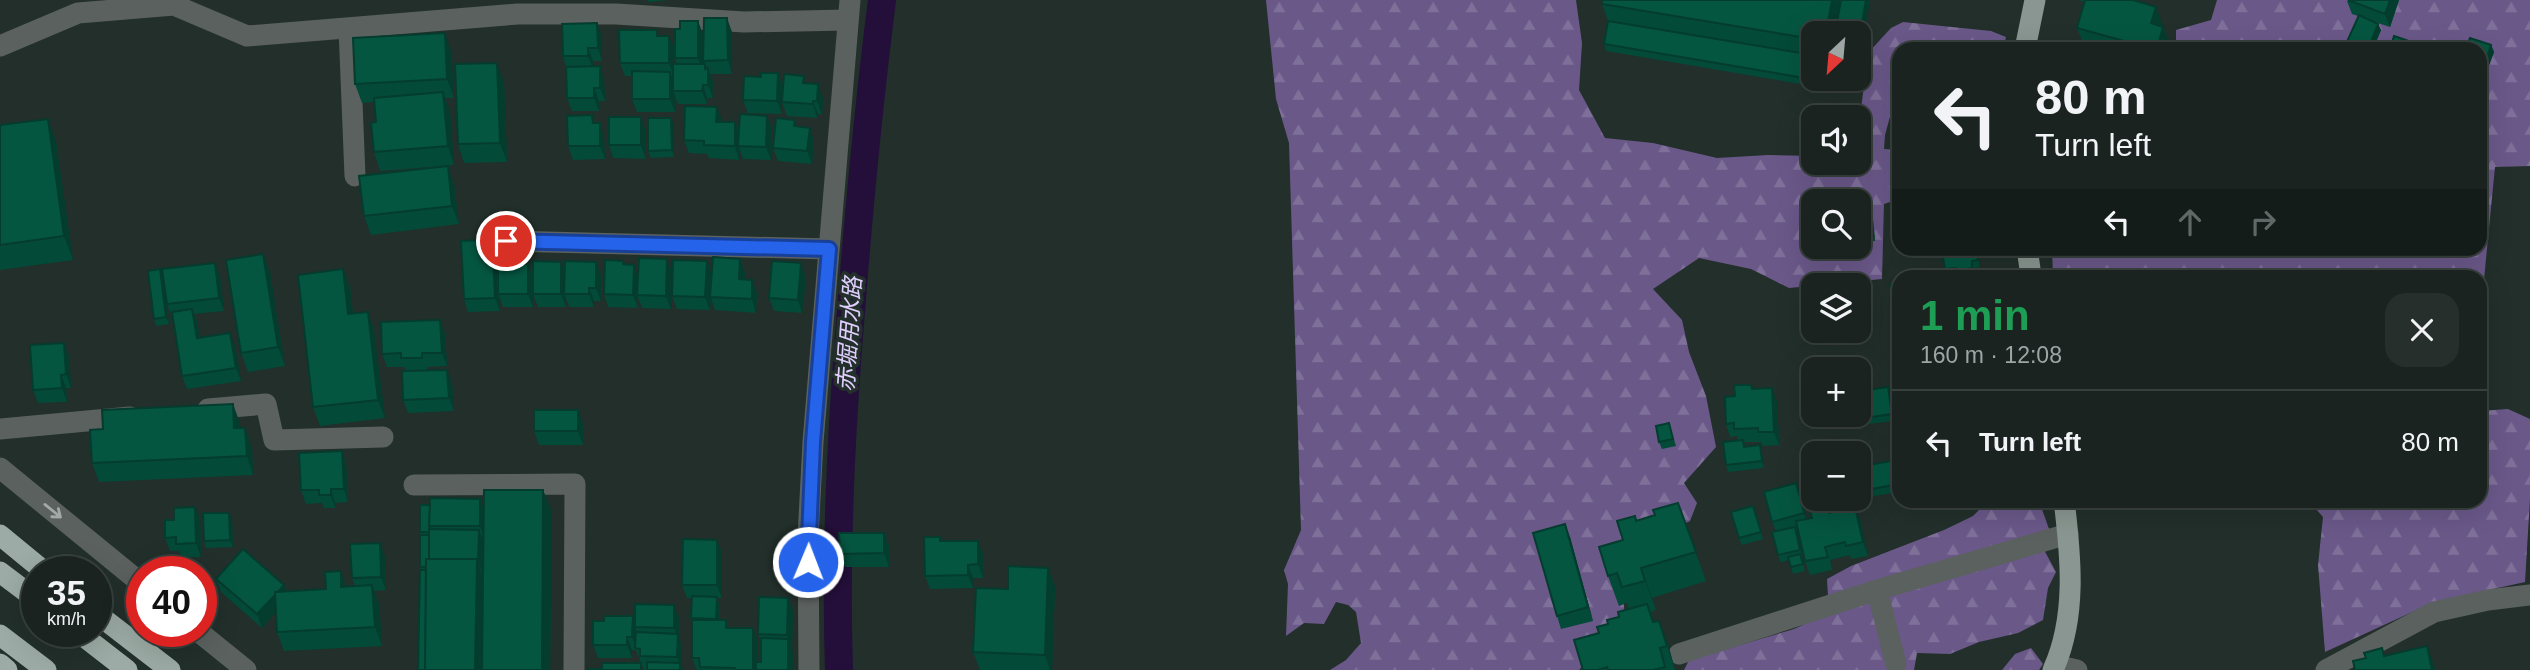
<!DOCTYPE html>
<html lang="en">
<head>
<meta charset="utf-8">
<style>
  body { margin:0; font-family:Arial,"Noto Sans JP",sans-serif; background:#272f2d; color:#f1f3f6; height:100vh; display:flex; flex-direction:column; font-size:26px; white-space:nowrap }
  * { box-sizing:border-box; margin:0 }
  p { font-size:23px; color:#9fa4a5 }
  .icon { flex:none; width:38px; height:38px; fill:none; stroke:currentColor; stroke-width:2; stroke-linecap:round; stroke-linejoin:round }
  .map { position:relative; flex:1; overflow:hidden }
  .details { position:absolute; left:1892px; top:270px; width:595px; height:238px; display:flex; flex-direction:column; background:#1a2320; border-radius:21px; box-shadow:0 7px 28px #0002,0 0 0 2px #38403e }
  .details>* { flex:none }
  .top-card { position:absolute; left:1892px; top:42px; width:595px; height:214px; border-radius:21px; box-shadow:0 7px 28px #0002,0 0 0 2px #38403e; background:#1a2320; color:#f1f3f6; overflow:hidden }
  .needle { width:46px; rotate:206deg }
  .tools { position:absolute; left:1801px; top:21px; display:grid; gap:14px }
  .tools a { display:grid; place-items:center; width:70px; height:70px; border-radius:14px; background:#1a2320; box-shadow:0 7px 28px #0002,0 0 0 2px #38403e; font-size:35px }
  .speed { position:absolute; left:21px; top:556px; display:flex; gap:14px; font-size:35px; font-weight:700; text-align:center }
  .speed>* { display:grid; place-content:center; width:91px; height:91px; border-radius:50%; background:#1a2320; box-shadow:0 7px 28px #0002,0 0 0 2px #38403e; line-height:1 }
  .speed small { font-size:18px; font-weight:400 }
  .speed .limit { border:10px solid #d22; background:#fff; color:#111 }
  .pin { position:absolute; display:grid; place-items:center; width:60px; height:60px; color:#fff; margin:-30px; border:4px solid #fff; border-radius:50%; box-shadow:0 2px 7px #0007 }
  .me { position:absolute; width:77px; margin:-38px; rotate:1deg; stroke-linejoin:round; filter:drop-shadow(0 0 5px #0008) }
  .turn { display:flex; align-items:center; gap:24px; height:147px; padding:0 28px; font-size:32px }
  .turn .icon { width:91px; height:91px; stroke-width:2.5 }
  .turn b { display:block; font-size:49px; line-height:60px }
  .lanes { display:flex; align-items:center; height:66px; padding:0 28px; background:#0003; justify-content:center; gap:35px; direction:ltr }
  .lanes .off { opacity:.35 }
  .round { display:grid; place-items:center; flex:none; width:74px; height:74px; border-radius:21px; background:#272f2d }
  .head { display:flex; align-items:center; justify-content:space-between; height:119px; padding:0 28px }
  h1 { font-size:42px; font-weight:700; line-height:52px; color:#1e9e55 }
  ul { padding:0; list-style:none }
  li { display:flex; align-items:center; gap:21px; height:105px; padding:0 28px; border-top:2px solid #38403e }
  li div { flex:1 }
  li b { display:block; font-size:26px }
  li em { font-style:normal }
  .map>svg:first-child { display:block }
  .forest { fill:url(#forest-firs); fill-rule:evenodd }
  .lines { fill:none; stroke-linecap:round; stroke-linejoin:round }
  .canal { stroke:#230f3a; stroke-width:28 }
  .minor { stroke:#5b615f; stroke-width:21 }
  .major { stroke:#8a9691; stroke-width:21 }
  .highway { stroke:#9caba5; stroke-width:21 }
  .wall { fill:#044a38 }
  .shaded-wall { fill:#043c2e }
  .building { fill:#055641; stroke:#043c2e; stroke-width:2 }
  .oneway { stroke:#a2a9a6 }
  .route-casing { stroke:#184099; stroke-width:18 }
  .route { stroke:#2563eb; stroke-width:12 }
  .labels { text-anchor:middle; dominant-baseline:central; stroke-width:7; stroke-linejoin:round; paint-order:stroke }
  .water-label { font-size:23px; font-style:italic; fill:#e0cffe; stroke:#222f2a }
</style>
</head>
<body>
<div class="map">
<svg width="2530" height="670" viewBox="0 0 2530 670">
  <defs>
    <pattern id="forest-firs" width="22" height="20" patternUnits="userSpaceOnUse" patternTransform="scale(1.75)"><rect width="22" height="20" fill="#6a5889"/><path d="M5 1l3.5 6h-7zM16 11l3.5 6h-7z" fill="#7f709a"/></pattern>
  </defs>
  <rect width="100%" height="100%" fill="#222f2a"/>
  <path class="forest" d="M1266 0H1576L1582 43 1579 90 1605 138 1653 143 1717 158 1768 155 1813 156V163H1858L1859 125 1868 53 1891 28 1903 22 1991 31 2006 37 2003 49H1899V74L1891 77V113L1885 135 1884 149 1899 150V199L1884 204 1882 279 1789 288 1751 269 1699 258 1653 289 1682 320 1689 352 1706 396 1716 447 1684 483 1697 503 1690 521 1665 533 1620 562 1626 629 1598 649 1579 670H1330L1346 660 1361 643 1356 612 1348 605 1336 602 1324 624 1304 623 1286 636 1288 584 1284 570 1301 530 1289 143 1276 99ZM1813 201H1858V247H1813Z
    M2217 0H2530V166L2495 167 2480 320V276H2053L2052 249 2480 248V49H2176V30L2211 20Z
    M2508 409 2530 419V499L2525 582 2434 602 2325 652 2318 565 2323 517 2309 501 2480 500V411Z
    M1988 501H2039L2049 529 2043 548 2056 572 2048 588 2043 620 2018 633 1979 642 1950 654 1917 653 1914 670H1684L1689 660 1794 629 1829 613 1827 579 1851 566 1944 530 1973 516Z
    M2031 648 2043 664 2039 670H2002L2015 654Z"/>
  <g class="lines">
    <path class="canal" d="M839 670C835 550 841 430 851 311 859 207 869 103 882 0"/>
    <path class="minor" d="M349 28 355 176
      M0 46 78 13 174 5 247 36 518 14H616L744 22 848 20
      M506 241 829 249
      M208 409 266 404 274 440 383 437
      M0 429 130 417
      M0 468 142 584
      M414 485 575 484 574 670
      M1877 590 1896 664
      M199 632 246 670
      M1679 654 1877 590 2068 534
      M2055 665 2077 670
      M809 670 808 537 813 442 850 0
      M2326 670 2434 612 2488 600 2530 595"/>
    <path class="major" d="M2025 49 2035 0
      M2027 248 2031 276
      M2053 670C2077 617 2071 557 2064 500"/>
    <path class="highway" d="M0 535 45 572
      M0 572 37 600
      M96 613 170 670
      M78 632 127 670
      M0 635 46 670
      M0 664 7 670"/>
  </g>
  <path class="wall" d="M647 0H669L648 2Z
    M1870 0 1858 68V33H1813V79H1857L1854 93 1606 51 1604 44 1608 21 1602 4Z
    M2077 0H2133L2163 26 2170 45 2169 49H2088L2089 48 2084 46 2077 28 2085 2Z
    M2399 0 2390 27 2372 21 2378 24 2381 30 2373 49H2348L2346 44 2358 16 2352 14 2347 1Z
    M597 23 602 37V61H593V66L604 79 605 101H599V111H572L567 98 566 67 563 56Z
    M732 32V74H710L713 82V98H707V104H678L675 96V112H637L632 99V76H625L620 63 669 36 674 49V64H677L675 58 703 34V64H705L703 61Z
    M2491 45 2494 52 2484 79 2480 77V49Z
    M451 52 454 98H445L450 111 454 165 380 171 374 152 376 122 374 102 362 103 355 84Z
    M778 73 782 86V114L748 113 743 100 761 77Z
    M504 82 507 162 464 163 458 144Z
    M806 84 823 98 822 115 818 114 817 118 787 116 782 102Z
    M592 115 595 123 604 136 605 159 573 160 568 146Z
    M767 116 772 129 771 160 743 159 740 150 739 160 709 158 707 154 689 153 684 140 722 120V122H735L739 132Z
    M48 119 56 142 73 260 0 270V125Z
    M674 125V157L651 158 648 151Z
    M646 131V159L613 158 609 145Z
    M814 141 812 164 778 161 773 148Z
    M448 166 454 185 459 224 371 235 364 216Z
    M1858 201 1872 210 1875 241 1858 243Z
    M1942 248H1976L1980 267 1974 268 1975 273 1981 272 1982 276H1944H1947L1945 269Z
    M487 253 488 256H493L498 269 533 278V307H503L500 298V311L468 312 464 299Z
    M263 254 270 273 285 366 248 372 241 353Z
    M667 259 672 273 671 309 642 308 638 297V308L608 307 604 294 624 264 638 277Z
    M740 259 745 273 744 280H752L757 293 756 313 715 310 711 298 710 310 677 309 672 296 707 261 712 275Z
    M561 262 564 271 596 262 601 275V301H594V307H569L566 298V307H538L533 294Z
    M215 263 220 276 224 311 194 314 197 322 200 338 235 346 241 381 187 389 182 376 173 317H172L167 304Z
    M160 269 162 276 169 324 156 326 154 319Z
    M343 269 350 288 353 313 368 312 374 330 385 418 320 426 313 407Z
    M806 277 802 313 774 311 769 298Z
    M1899 283V313H1897L1893 300Z
    M445 333 447 366 427 367V371L452 383 454 411 408 413 403 400 406 371 404 367H387L382 354Z
    M64 343 69 356 71 388H66L67 402 38 403 33 390Z
    M1753 389 1777 401 1779 445 1763 446 1761 442H1744L1745 447 1760 445 1762 452 1764 468 1728 472 1726 465 1738 441 1737 436 1730 437 1726 424 1735 396Z
    M1891 394 1894 421 1868 424 1865 418Z
    M240 423V428L252 447 253 475 99 482 92 463Z
    M583 423V445H539L534 431Z
    M1669 423 1676 446 1662 449 1659 442Z
    M342 451 346 464 348 502 335 503V508H324L322 503 306 504 301 490Z
    M1899 467V492L1868 497 1866 490Z
    M543 490 552 513 550 670H418L421 570 420 567 421 535 420 532V505L484 510Z
    M1801 497 1806 519 1830 513 1860 520 1868 556 1851 559 1850 555 1830 560 1832 570 1810 575 1805 561 1798 529 1796 530 1805 571 1793 574 1789 560 1780 562 1778 555 1776 531 1772 522Z
    M1678 503 1706 581 1652 598 1656 610 1650 612 1654 622 1668 644 1675 670H1583L1599 633 1608 624 1629 609 1627 603 1619 606 1608 576 1623 540 1636 521 1655 515Z
    M1753 506 1763 539 1742 545 1739 538Z
    M195 507 200 520 201 557H181L179 551H170L165 538 174 520Z
    M232 520 233 547 206 548 204 541Z
    M884 533 889 546V567H845L840 554Z
    M940 537 941 541 983 554V578H973V588L930 589 925 576Z
    M1570 537 1593 621 1561 629 1557 616Z
    M717 540 722 553V598H717L719 604V620L729 628 758 642V662H761V641L758 634 788 598 793 611 792 648 793 652V670H697L692 658V598H687L682 585Z
    M385 556 386 590 374 591 379 604 382 646 284 651 277 632 276 612 262 628 221 592 216 579 284 585 286 591 326 589 341 571 346 586H355L352 578Z
    M1055 586 1052 670H980L973 652 1008 589Z
    M679 618V637L682 647V667L683 670H644L636 650H632V658H598L593 645 635 622Z"/>
  <path class="shaded-wall" d="M1832 0H1844L1839 33H1826Z
    M1866 0H1870L1858 68V46Z
    M2390 0H2399L2390 27 2385 14Z
    M2156 7 2163 26 2158 42 2151 23Z
    M727 18 732 32V74L728 60Z
    M698 21 703 34V72L698 58Z
    M597 23 602 37V61L598 48Z
    M2378 24 2381 30 2373 49H2368Z
    M2163 27 2170 45 2169 49H2157Z
    M445 33 451 52 454 98 447 79Z
    M669 36 674 49V76L669 63Z
    M2491 45 2494 52 2484 79 2482 72Z
    M588 48 593 61V69L588 56Z
    M497 63 504 82 507 162 500 143Z
    M705 64 708 74V68L713 82V98L708 85Z
    M600 66 604 79 605 101 600 88Z
    M670 72 675 85 673 91 675 96V112L670 99Z
    M778 73 782 86V114L777 101Z
    M1853 79H1857L1854 93 1852 86Z
    M818 84 823 98 822 115 817 101Z
    M703 85 707 98V104L702 91Z
    M594 88 599 101V111L594 98Z
    M443 92 450 111 454 165 448 146Z
    M813 101 818 114 817 118 813 104Z
    M717 107 722 120 721 135 716 122Z
    M767 116 772 129 771 160 766 147Z
    M641 117 646 131V159L641 145Z
    M671 118 674 125V157L672 150Z
    M48 119 56 142 73 260 64 236Z
    M735 122 740 136 738 146 740 150 739 160 735 146Z
    M600 123 604 136 605 159 600 146Z
    M810 128 814 141 812 164 807 151Z
    M448 166 454 185 459 224 452 206Z
    M1867 197 1872 210 1875 241 1870 228Z
    M483 240 487 253 488 270 484 256Z
    M263 254 270 273 285 366 278 347Z
    M493 256 498 269V294L500 298V311L495 298Z
    M667 259 672 273 671 309 666 296Z
    M740 259 745 273 744 293 739 279Z
    M707 261 712 275 710 310 705 297Z
    M561 262 566 275 564 294 566 298V307L561 294Z
    M596 262 601 275V301L596 288Z
    M215 263 220 276 224 311 219 298Z
    M801 263 806 277 802 313 798 300Z
    M528 264 533 278V307L528 294Z
    M634 265 638 278V308L633 295Z
    M160 269 162 276 169 324 166 317Z
    M343 269 350 288 355 333 348 314Z
    M752 280 757 293 756 313 752 299Z
    M589 288 594 301V307L589 294Z
    M192 309 197 322 202 351 197 338Z
    M368 312 374 330 385 418 378 400Z
    M440 320 445 333 447 366 442 353Z
    M230 333 235 346 241 381 236 368Z
    M64 343 69 356 71 388 66 374Z
    M447 370 452 383 454 411 449 398Z
    M61 375 66 388 67 402 62 388Z
    M1888 387 1891 394 1894 421 1892 414Z
    M1772 388 1777 401 1779 445 1774 432Z
    M233 404 240 423 241 447 234 428Z
    M578 410 583 423V445L578 431Z
    M245 428 252 447 253 475 247 456Z
    M1760 445 1762 452 1764 468 1762 461Z
    M342 451 346 464 348 502 344 489Z
    M1796 483 1801 497 1809 527 1804 513Z
    M331 489 335 503V508L331 495Z
    M543 490 552 513 550 670H542Z
    M480 499 485 513V540L480 526Z
    M195 507 200 520 201 557 196 543Z
    M1855 507 1860 520 1868 556 1863 542Z
    M229 513 232 520 233 547 230 540Z
    M1565 524 1570 537 1593 621 1588 607Z
    M479 530 484 543 483 575 478 561Z
    M884 533 889 546V567L884 553Z
    M717 540 722 553V598L717 585Z
    M978 541 983 554V578L978 564Z
    M380 543 385 556 386 590 381 577Z
    M477 559 483 578 482 670H475Z
    M968 565 973 578V588L968 575Z
    M1048 568 1055 586 1052 670H1050L1045 655Z
    M1641 568 1652 598 1656 610 1645 581Z
    M341 571 347 590 341 587Z
    M284 585 288 598 262 628 257 614Z
    M372 585 379 604 382 646 375 627Z
    M717 597 719 604V625L716 619Z
    M788 598 793 611 792 648 787 635Z
    M674 605 679 618V637L682 647V667L683 670H680V666L677 657 678 638 674 628Z
    M633 616 637 627H635L637 634V650L632 637Z
    M1659 621 1668 644 1675 670 1667 646Z
    M753 628 758 642V670H753Z
    M627 637 632 650V658L627 645Z
    M788 639 793 652V670H788Z
    M2427 646 2434 665 2435 670H2432Z"/>
  <path class="building" d="M1602 0H1832L1826 33H1813V39L1602 4Z
    M1841 0H1866L1858 46V33H1835Z
    M2085 0H2133L2156 7 2151 23 2163 27 2157 49H2153L2077 28Z
    M2348 0H2390L2385 14Z
    M2359 15 2378 24 2368 49H2359L2346 44Z
    M704 18H727L728 60 703 61Z
    M680 21H698V58H675V29H680Z
    M1608 21 1813 55V79H1853L1852 86 1604 44Z
    M597 23 598 48H588V56H563L562 24Z
    M619 30H657V36H669V63H620Z
    M445 33 447 79 355 84 353 38Z
    M2394 36 2432 49H2390Z
    M2470 38 2491 45 2482 72 2480 71V49H2466Z
    M497 63 500 143 458 144 455 64Z
    M673 64H705V69L708 68V85H703L702 91H673Z
    M600 66V88H594V98H567L566 67Z
    M632 71 670 72V99H632Z
    M761 73H778L777 101 743 100 744 76 761 77Z
    M784 74 804 76 803 83 818 84 817 101H813V104L782 102Z
    M443 92 448 146 374 152 371 123 376 122 374 98Z
    M685 106 717 107 716 122H735V146L704 145V141L684 140Z
    M740 114 767 116 766 147 738 146Z
    M592 115 593 123H600V146H568L567 116Z
    M609 117H641V145H609Z
    M648 118H671L672 150 648 151Z
    M776 118 795 120 794 126 810 128 807 151 773 148Z
    M48 119 64 236 0 245V125Z
    M448 166 452 206 364 216 359 176Z
    M1867 197 1870 228 1858 229V201H1835L1834 200Z
    M483 240 484 256H493L495 298 464 299 461 241Z
    M1968 248H1976L1978 260 1972 261V268L1956 271V268L1945 269 1942 252Z
    M263 254 278 347 241 353 226 260Z
    M713 257 740 259 739 279 752 280V299L710 297Z
    M639 258 667 259 666 296 637 295Z
    M605 260 623 261V264L634 265 633 295 604 294Z
    M673 260 707 261 705 297 672 296Z
    M533 261 561 262V294H533Z
    M565 261 596 262V288H589V294H564Z
    M772 261 801 263 798 300 769 298Z
    M215 263 219 298 167 304 162 269Z
    M498 264H528V294H498Z
    M160 269 166 317 154 319 148 271Z
    M343 269 348 314 368 312 378 400 313 407 298 275Z
    M1981 272V276H1944Z
    M2184 273 2195 276H2183Z
    M1899 283V299L1893 300 1890 284Z
    M192 309 197 338 230 333 236 368 182 376 172 312Z
    M440 320 442 353H422V358H401V353L382 354 381 322Z
    M64 343 66 374 61 375 62 388 33 390 30 345Z
    M447 370 449 398 403 400 402 371Z
    M1734 385H1751L1752 389 1772 388 1774 432H1758V428L1734 429V423L1726 424 1725 397 1735 396Z
    M1888 387 1892 414 1865 418 1862 391Z
    M233 404 234 428H245L247 456 92 463 90 430 103 429 102 410Z
    M534 410H578V431H534Z
    M1669 423 1673 439 1659 442 1656 426Z
    M1743 440 1744 447 1760 445 1762 461 1726 465 1723 442Z
    M342 451 344 489H331V495H319V490H301L299 453Z
    M1896 460 1899 474V484L1866 490 1863 472 1870 471 1869 465Z
    M1796 483 1804 513 1772 522 1764 492Z
    M484 490H543L542 670H482Z
    M430 498 480 499V526H429Z
    M1678 503 1696 552 1641 568 1645 581 1622 587 1617 573 1608 576 1599 547 1623 540 1617 521 1635 516 1636 521 1655 515 1653 510Z
    M420 505H430L429 526 430 529H429V532H420Z
    M1753 506 1761 532 1739 538 1731 512Z
    M1827 506 1829 513 1855 507 1863 542 1846 546 1845 542 1825 547 1828 557 1805 561 1796 521 1812 518 1810 510Z
    M195 507 196 543 176 544V537L165 538V520H174V508Z
    M203 513H229L230 540 204 541Z
    M1565 524 1588 607 1557 616 1533 533Z
    M1795 527 1800 550 1778 555 1772 532Z
    M429 529 479 530 478 561H477V559H429Z
    M839 533H884V553L840 554Z
    M420 535H429V559H426V567H420Z
    M924 537H940V541H978V564L968 565V575L925 576Z
    M683 539 717 540V585H682Z
    M380 543 381 577 352 578 350 544Z
    M243 549 284 585 278 592H275V595L257 614 216 579Z
    M1800 554 1803 564 1791 567 1788 557Z
    M426 559H477L475 670H425Z
    M1008 566 1048 568 1045 655 973 652 976 588 1008 589Z
    M420 570H426L425 670H418Z
    M341 571V587L372 585 375 627 277 632 275 592 326 589 325 572Z
    M692 596 717 597 716 619 691 618Z
    M759 597 788 598 787 635 758 634Z
    M635 604 674 605V628L635 627Z
    M1647 604 1653 622 1659 621 1667 646 1660 648 1665 667 1653 670H1608L1607 667 1598 670H1583L1574 640 1599 633 1597 627 1608 624 1607 620 1619 617 1618 612Z
    M604 616H633L632 637H627V645H593V621H604Z
    M692 620H726V628H753V670H735V668L700 667 699 658H692Z
    M636 632 678 634 677 657 640 656V649L635 648Z
    M761 638 788 639V670H756V662H761Z
    M2427 646 2432 670H2355L2353 661 2366 658 2364 653 2382 648 2384 656Z
    M647 662 680 663V670H647Z
    M602 663H641V670H588V669H602Z"/>
  <defs><path id="oneway-shaft" d="M-6 0H5M1.5-3L5.5 0L1.5 3" fill="none" stroke-width="1.6" stroke-linecap="round" stroke-linejoin="round" transform="scale(1.75)"/></defs>
  <use class="oneway" href="#oneway-shaft" transform="translate(53 511) rotate(39)"/>
  <g class="lines">
    <defs>
      <path id="route" d="M506 241 829 249 813 442 808 562"/>
    </defs>
    <use href="#route" class="route-casing"/>
    <use href="#route" class="route"/>
  </g>
  <g class="labels">
    <g class="water-label">
      <text transform="translate(849 334) rotate(-86)">赤堀用水路</text>
    </g>
  </g>
</svg>
<div class="tools">
<a><svg class="needle" viewBox="-14 -14 28 28"><path d="M0-13l5 13h-10z" fill="#e53935"/><path d="M0 13l5-13h-10z" fill="#9fa4a5"/></svg></a>
<a><svg class="icon" aria-label="sound" viewBox="0 0 24 24"><path d="M4 9h4l5-4v14l-5-4H4zM17 9q2 3 0 6"/></svg></a>
<a><svg class="icon" aria-label="search" viewBox="0 0 24 24"><circle cx="10" cy="10" r="6"/><path d="M15 15l6 6"/></svg></a>
<a><svg class="icon" aria-label="layers" viewBox="0 0 24 24"><path d="M12 4l9 5-9 5-9-5zM3 14l9 5 9-5"/></svg></a>
<a>+</a>
<a>−</a>
</div>
<div class="speed"><div>35<small>km/h</small></div><div class="limit">40</div></div>
<div class="pin" style="left:506px;top:241px;background:#d93025"><svg class="icon" aria-label="arrive" viewBox="0 0 24 24"><path d="M6 21V4h12l-3 4 3 4H6"/></svg></div>
<svg class="me" style="left:808px;top:562px" viewBox="-20 -20 40 40"><circle r="17" fill="#2563eb" stroke="#fff" stroke-width="3"/><path d="M0-11L8 9 0 5-8 9z" fill="#fff"/></svg>
<div class="top-card">
<div class="turn"><svg class="icon" aria-label="left" viewBox="0 0 24 24"><path d="M17 20v-9H6M10 6l-5 5 5 5"/></svg><div><b>80 m</b>Turn left</div></div>
<div class="lanes"><svg class="icon" aria-label="left" viewBox="0 0 24 24"><path d="M17 20v-9H6M10 6l-5 5 5 5"/></svg><svg class="icon off" aria-label="ahead" viewBox="0 0 24 24"><path d="M12 20V5M6 11l6-6 6 6"/></svg><svg class="icon off" aria-label="right" viewBox="0 0 24 24"><path d="M7 20v-9h11M14 6l5 5-5 5"/></svg></div>
</div>
<section class="details">
<div class="head"><div><h1>1 min</h1><p>160 m · 12:08</p></div><a class="round"><svg class="icon" aria-label="close" viewBox="0 0 24 24"><path d="M6 6l12 12M18 6L6 18"/></svg></a></div>
<ul>
<li><svg class="icon" aria-label="left" viewBox="0 0 24 24"><path d="M17 20v-9H6M10 6l-5 5 5 5"/></svg><div><b>Turn left</b></div><em>80 m</em></li>
</ul>
</section>
</div>
</body>
</html>
